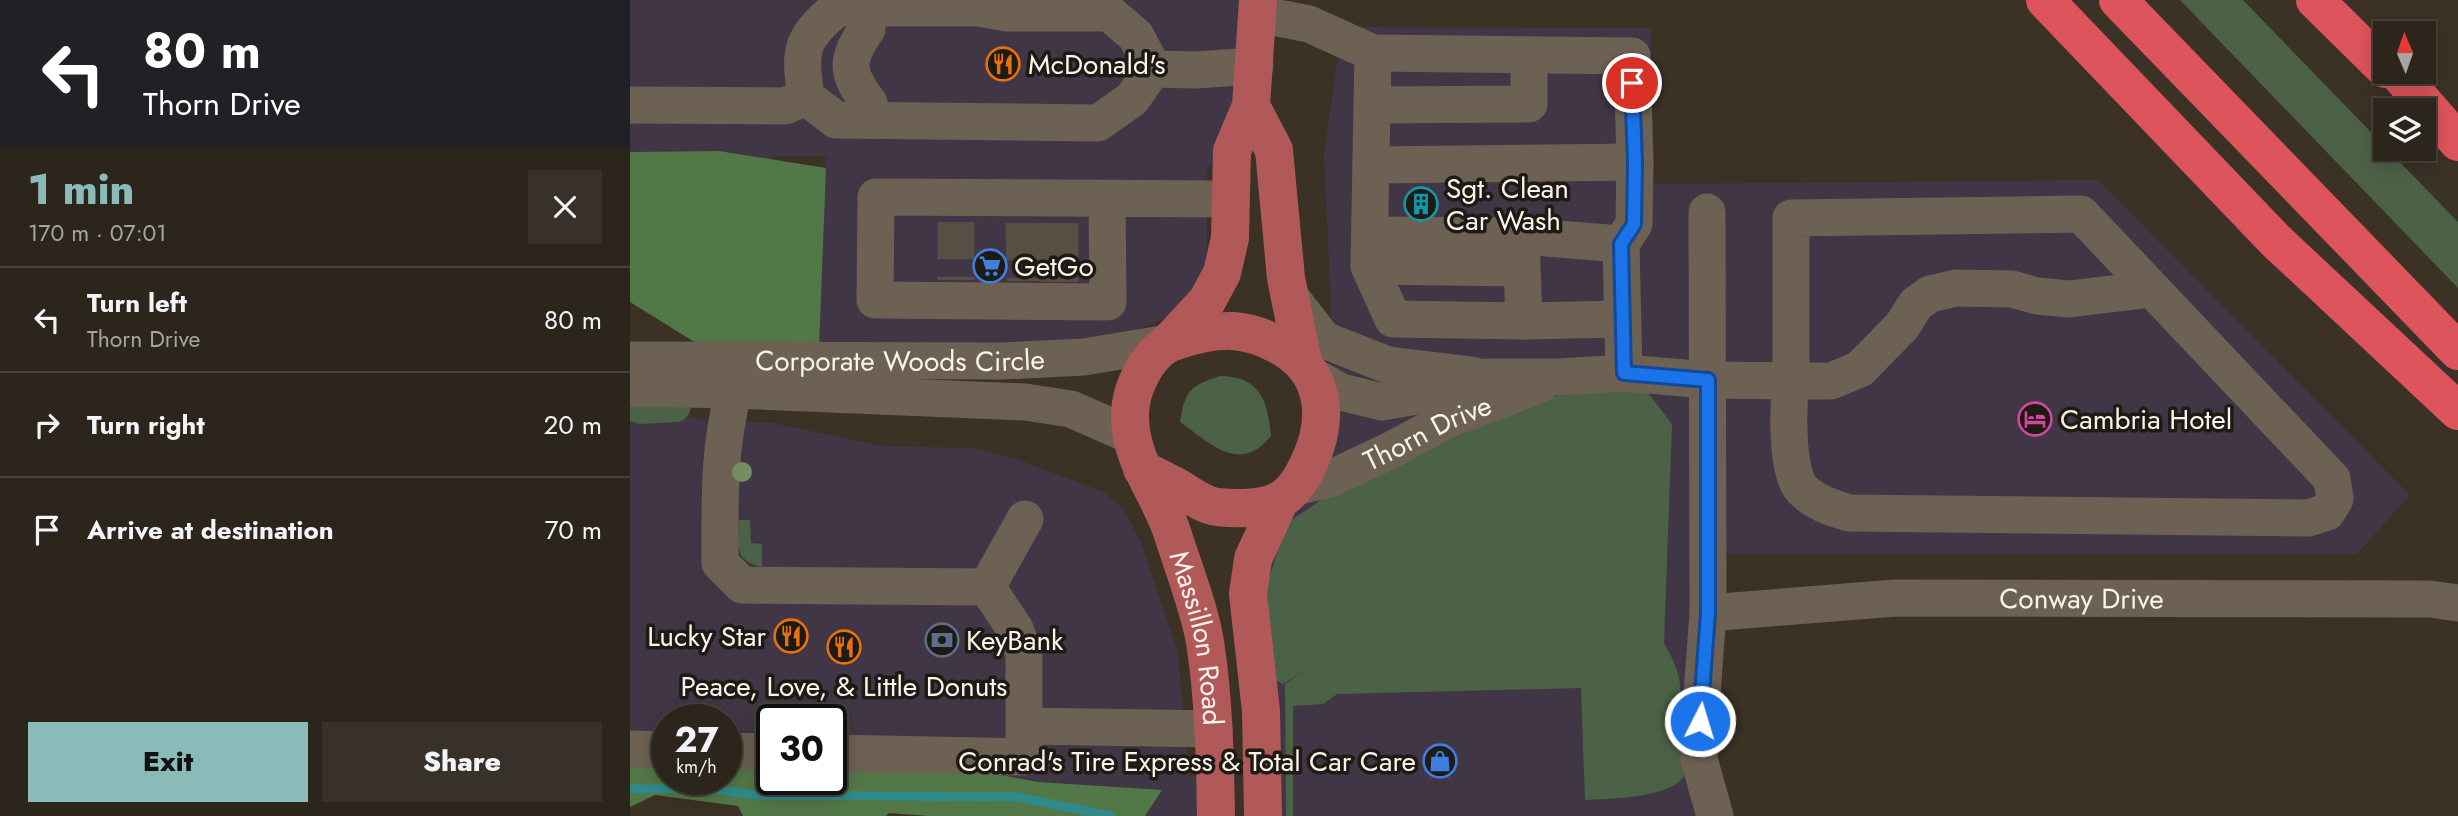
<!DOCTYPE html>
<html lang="en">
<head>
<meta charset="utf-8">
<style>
  body { margin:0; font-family:Jost,sans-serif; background:#383129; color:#f1f3f6; height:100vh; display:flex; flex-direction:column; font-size:26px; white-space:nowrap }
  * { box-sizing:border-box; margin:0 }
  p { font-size:23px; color:#a6a5a3 }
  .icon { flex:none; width:38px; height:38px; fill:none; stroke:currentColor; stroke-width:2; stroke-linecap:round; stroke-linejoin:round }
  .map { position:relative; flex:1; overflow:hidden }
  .sheet { display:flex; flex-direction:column; background:#2c251c; width:630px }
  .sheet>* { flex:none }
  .guide { background:#202124; color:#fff; overflow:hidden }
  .needle { width:46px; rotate:358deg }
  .buttons { position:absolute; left:1743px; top:21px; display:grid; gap:14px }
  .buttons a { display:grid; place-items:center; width:63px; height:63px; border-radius:0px; background:#2c251c; box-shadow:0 4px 18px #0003,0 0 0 2px #48423b; font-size:35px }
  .speed { position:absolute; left:21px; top:704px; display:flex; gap:14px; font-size:35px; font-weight:700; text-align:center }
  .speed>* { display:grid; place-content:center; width:91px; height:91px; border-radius:50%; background:#2c251c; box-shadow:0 4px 18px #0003,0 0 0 2px #48423b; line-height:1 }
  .speed small { font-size:18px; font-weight:400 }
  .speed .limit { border:4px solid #111; border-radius:10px; background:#fff; color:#111 }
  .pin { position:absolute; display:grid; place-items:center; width:60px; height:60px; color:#fff; margin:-30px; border:4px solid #fff; border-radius:50%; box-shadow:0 2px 7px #0007 }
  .me { position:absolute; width:77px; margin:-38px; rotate:5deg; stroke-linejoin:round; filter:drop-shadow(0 0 5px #0008) }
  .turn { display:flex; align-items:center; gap:24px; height:147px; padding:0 28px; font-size:32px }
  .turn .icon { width:91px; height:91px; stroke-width:2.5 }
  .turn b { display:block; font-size:49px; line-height:60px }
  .round { display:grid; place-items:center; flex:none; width:74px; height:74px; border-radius:0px; background:#383129 }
  .overview { display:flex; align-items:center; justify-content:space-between; height:119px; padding:0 28px }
  h1 { font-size:42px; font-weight:800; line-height:52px; color:#8bbbb9 }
  .action { display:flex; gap:14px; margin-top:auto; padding:14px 28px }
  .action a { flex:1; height:80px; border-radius:0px; background:#8bbbb9; color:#111; font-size:28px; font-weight:800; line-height:80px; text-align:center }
  .action a+a { background:#383129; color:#f1f3f6 }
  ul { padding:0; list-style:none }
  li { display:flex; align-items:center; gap:21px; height:105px; padding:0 28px; border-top:2px solid #48423b }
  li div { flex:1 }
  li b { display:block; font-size:26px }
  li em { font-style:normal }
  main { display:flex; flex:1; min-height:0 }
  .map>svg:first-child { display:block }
  .commercial { fill:#413645 }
  .green { fill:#4c6246 }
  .forest { fill:#537848 }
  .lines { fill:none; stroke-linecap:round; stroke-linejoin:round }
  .stream { stroke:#308a8a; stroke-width:9 }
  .minor-tunnel { stroke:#584e43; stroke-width:37; stroke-dasharray:37 18; stroke-linecap:butt }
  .minor { stroke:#6d6154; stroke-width:37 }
  .major { stroke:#b15959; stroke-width:38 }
  .highway { stroke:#de545c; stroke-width:38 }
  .tree { fill:#748e61 }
  .route-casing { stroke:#114b97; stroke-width:18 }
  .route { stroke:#1a73e8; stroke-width:12 }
  .labels { text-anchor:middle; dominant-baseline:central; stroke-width:7; stroke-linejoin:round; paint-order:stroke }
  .poi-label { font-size:28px; fill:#faf3eb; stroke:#1e1a14; text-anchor:start }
  .street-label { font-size:28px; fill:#faf3eb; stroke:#1e1a14 }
</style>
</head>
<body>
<main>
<section class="sheet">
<div class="guide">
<div class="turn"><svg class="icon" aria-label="left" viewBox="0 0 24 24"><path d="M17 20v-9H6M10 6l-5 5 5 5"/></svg><div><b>80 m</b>Thorn Drive</div></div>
</div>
<div class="overview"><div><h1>1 min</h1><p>170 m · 07:01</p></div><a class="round"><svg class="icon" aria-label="close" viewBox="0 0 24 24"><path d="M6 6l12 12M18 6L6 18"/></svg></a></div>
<ul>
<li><svg class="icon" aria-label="left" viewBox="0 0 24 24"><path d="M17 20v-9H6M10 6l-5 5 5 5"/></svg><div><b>Turn left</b><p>Thorn Drive</p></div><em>80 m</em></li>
<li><svg class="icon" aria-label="right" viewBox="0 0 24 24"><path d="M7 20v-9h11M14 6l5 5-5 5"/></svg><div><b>Turn right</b></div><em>20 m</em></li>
<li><svg class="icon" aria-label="arrive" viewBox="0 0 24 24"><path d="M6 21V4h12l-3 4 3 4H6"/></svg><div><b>Arrive at destination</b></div><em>70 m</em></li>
</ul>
<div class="action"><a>Exit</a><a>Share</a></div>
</section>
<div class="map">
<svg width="1828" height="816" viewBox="0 0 1828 816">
  <rect width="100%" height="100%" fill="#3b3125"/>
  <path class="commercial" d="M0 0H628L621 106 577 170V264L562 294 532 320 478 340 188 361 196 156H150L135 160 89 151 0 152Z
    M712 27 1021 28 1023 184 1468 180 1780 495 1727 554H1078L1085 816H633L618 594 707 434 694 153Z
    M0 414 143 423 252 446 343 448 386 459 474 492 494 509 512 545 547 649 560 776 586 781V816H373L374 775 201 772V719H142V772L96 771V719H37V771L0 770Z"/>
  <path class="green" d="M1550 0H1613L1828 222V288Z
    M590 376C630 376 638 401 641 436 610 475 580 443 550 422 555 390 560 386 590 376Z
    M1014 388 1042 424 1034 643C1040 654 1046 665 1049 678 1054 705 1047 733 1053 760 1055 767 1057 774 1051 780 1033 798 979 799 955 800L951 688 707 694 693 704 663 706V816H656L655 684 675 670 653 684 641 678 633 596 657 523 722 479 914 397Z
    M0 401 61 402C61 412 59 418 49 422L10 424 0 421Z
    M109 520H120L121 543 132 544V567C103 560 108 545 109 520Z"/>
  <path class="forest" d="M89 151 196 168 189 349 79 351 0 302V152Z
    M0 758 37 761V779H96V764H142V779H201V765L320 766 408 782 532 790 515 816H299L259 813 256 816H113L108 806 25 795 0 807Z"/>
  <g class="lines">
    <path class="stream" d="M0 789 76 788 125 795 387 797 481 816"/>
    <path class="minor-tunnel" d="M326 222V280
      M394 223 395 281
      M430 223V282"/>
    <g class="minor">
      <path d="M207 8H348L377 13H479L506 36 523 69 502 99 468 123 206 120 176 97C169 49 170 40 207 8Z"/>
      <path d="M628 14 679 24 743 53 1002 56 1005 162 1004 224 991 244 994 373"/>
      <path d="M237 29C215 60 216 73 239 103"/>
      <path d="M743 53 739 266 763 319 894 321 992 319"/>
      <path d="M523 69 565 70 625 66"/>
      <path d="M0 105 155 106 176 97"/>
      <path d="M742 105 899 104V55"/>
      <path d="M741 165 1005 162"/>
      <path d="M477 199 478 302 245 300 246 197 600 199"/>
      <path d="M1077 212 1078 613 1070 721 1069 759 1085 816"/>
      <path d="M740 235 891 236 894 321"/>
      <path d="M891 236 991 244"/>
      <path d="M739 266 891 268"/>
      <path d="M659 295 694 340 758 365 842 375"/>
      <path id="s1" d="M0 360 373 361 454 357 538 343"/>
      <path d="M683 376 711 392 752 402 821 390 857 377H929L994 373 1078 380 1161 381C1158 405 1156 470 1171 488 1183 502 1202 508 1219 513L1678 518 1697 512 1705 499 1702 479 1451 214 1161 218V381H1201L1230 369 1272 326 1286 304 1300 294 1326 288 1382 289 1407 296 1439 299 1522 289"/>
      <path d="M0 388 104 390 395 402 441 409 500 435"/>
      <path d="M104 390C88 449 90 502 90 563L112 585 357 587 395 519"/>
      <path id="s2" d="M665 487 700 479 761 450 817 420 909 385"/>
      <path id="s3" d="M1078 613 1265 598 1800 599 1828 603"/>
      <path d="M395 726 584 729"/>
      <path d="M0 749 37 750"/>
      <path d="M96 751 142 752"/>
      <path d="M201 753 394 757V654L385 629 357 587"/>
    </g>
    <g class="major">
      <path d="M621 106 644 150 656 278 673 362"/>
      <path d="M538 343 577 301 592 273 600 238 602 151 621 106 628 0"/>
      <path id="s4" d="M512 469C523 475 534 480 545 486 558 493 572 505 587 507 606 509 633 509 650 500 663 493 673 476 679 463 700 418 696 370 648 345 635 338 619 332 603 331 584 330 564 335 546 341 518 349 499 390 500 418 501 464 530 493 543 535 553 567 570 610 575 642 584 699 585 758 586 816"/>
      <path d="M633 816 631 711 618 594 623 559 650 500"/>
    </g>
    <path class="highway" d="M1415 0 1646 241 1828 411
      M1488 0 1828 351
      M1685 0 1755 69
      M1767 72 1828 142"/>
  </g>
  <circle class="tree" cx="112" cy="472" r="10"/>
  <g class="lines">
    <defs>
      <path id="route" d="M1002 83 1005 162 1004 224 991 244 994 373 1078 380V613L1070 721"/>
    </defs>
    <use href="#route" class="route-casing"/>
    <use href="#route" class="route"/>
  </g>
  <defs>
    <symbol id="restaurant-ring" viewBox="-11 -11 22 22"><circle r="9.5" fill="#1e1a14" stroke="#e8710a" stroke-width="1.5"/><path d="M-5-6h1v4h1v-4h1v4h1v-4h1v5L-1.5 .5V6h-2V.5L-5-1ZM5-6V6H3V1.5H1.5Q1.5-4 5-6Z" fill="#e8710a"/></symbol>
    <symbol id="building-ring" viewBox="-11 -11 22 22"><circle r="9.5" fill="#1e1a14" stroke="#0f9aa8" stroke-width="1.5"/><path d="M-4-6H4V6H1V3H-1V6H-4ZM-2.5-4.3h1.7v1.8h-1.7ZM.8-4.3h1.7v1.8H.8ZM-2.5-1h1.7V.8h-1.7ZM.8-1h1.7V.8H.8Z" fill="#0f9aa8"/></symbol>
    <symbol id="supermarket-ring" viewBox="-11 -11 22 22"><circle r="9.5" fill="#1e1a14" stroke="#3f7fe0" stroke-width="1.5"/><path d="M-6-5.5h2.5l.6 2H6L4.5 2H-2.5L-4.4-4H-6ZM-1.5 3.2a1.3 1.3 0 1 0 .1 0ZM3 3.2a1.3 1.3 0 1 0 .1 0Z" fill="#3f7fe0"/></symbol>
    <symbol id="hotel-ring" viewBox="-11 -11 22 22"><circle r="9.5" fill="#1e1a14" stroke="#d1479c" stroke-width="1.5"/><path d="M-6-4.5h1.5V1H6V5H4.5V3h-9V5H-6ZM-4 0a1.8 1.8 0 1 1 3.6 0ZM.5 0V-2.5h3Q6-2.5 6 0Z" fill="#d1479c"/></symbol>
    <symbol id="bank-ring" viewBox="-11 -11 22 22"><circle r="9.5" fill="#1e1a14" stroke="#5c6f8a" stroke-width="1.5"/><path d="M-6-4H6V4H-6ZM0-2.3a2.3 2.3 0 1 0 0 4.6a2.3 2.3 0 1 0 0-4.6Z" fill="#5c6f8a"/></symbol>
    <symbol id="shop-ring" viewBox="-11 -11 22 22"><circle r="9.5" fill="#1e1a14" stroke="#3f7fe0" stroke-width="1.5"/><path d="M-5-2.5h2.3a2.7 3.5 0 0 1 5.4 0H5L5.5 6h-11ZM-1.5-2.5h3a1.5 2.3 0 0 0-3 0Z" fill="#3f7fe0"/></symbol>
  </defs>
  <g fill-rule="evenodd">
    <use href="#restaurant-ring" x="354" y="45" width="38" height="38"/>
    <use href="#building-ring" x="772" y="185" width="38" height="38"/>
    <use href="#supermarket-ring" x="341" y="247" width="38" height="38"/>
    <use href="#hotel-ring" x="1386" y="400" width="38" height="38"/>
    <use href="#restaurant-ring" x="142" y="617" width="38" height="38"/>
    <use href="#bank-ring" x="293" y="621" width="38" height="38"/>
    <use href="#restaurant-ring" x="195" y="628" width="38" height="38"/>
    <use href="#shop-ring" x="791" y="742" width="38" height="38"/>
  </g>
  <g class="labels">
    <g class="poi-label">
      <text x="398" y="64">McDonald's</text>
      <text x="816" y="188">Sgt. Clean<tspan x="816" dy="32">Car Wash</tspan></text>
      <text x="384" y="266">GetGo</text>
      <text x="1430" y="419">Cambria Hotel</text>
      <text x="136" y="636" text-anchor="end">Lucky Star</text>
      <text x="336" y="640">KeyBank</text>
      <text x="214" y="686" text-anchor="middle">Peace, Love, &amp; Little Donuts</text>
      <text x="786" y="761" text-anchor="end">Conrad's Tire Express &amp; Total Car Care</text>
    </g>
    <g class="street-label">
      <text stroke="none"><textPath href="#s1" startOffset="270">Corporate Woods Circle</textPath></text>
      <text stroke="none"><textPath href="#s2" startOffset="144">Thorn Drive</textPath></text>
      <text stroke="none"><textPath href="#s3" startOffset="374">Conway Drive</textPath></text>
      <text stroke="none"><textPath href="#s4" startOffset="766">Massillon Road</textPath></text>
    </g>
  </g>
</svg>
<div class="buttons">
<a><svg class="needle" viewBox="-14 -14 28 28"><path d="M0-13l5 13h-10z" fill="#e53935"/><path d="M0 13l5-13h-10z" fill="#a6a5a3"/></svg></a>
<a><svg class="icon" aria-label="layers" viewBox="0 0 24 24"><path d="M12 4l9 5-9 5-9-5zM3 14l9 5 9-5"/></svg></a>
</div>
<div class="speed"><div>27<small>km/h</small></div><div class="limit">30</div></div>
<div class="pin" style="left:1002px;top:83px;background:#d93025"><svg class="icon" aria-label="arrive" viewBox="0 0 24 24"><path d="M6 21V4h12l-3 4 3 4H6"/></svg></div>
<svg class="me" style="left:1070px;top:721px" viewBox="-20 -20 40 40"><circle r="17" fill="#1a73e8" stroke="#fff" stroke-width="3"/><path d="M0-11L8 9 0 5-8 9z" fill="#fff"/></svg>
</div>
</main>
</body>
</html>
